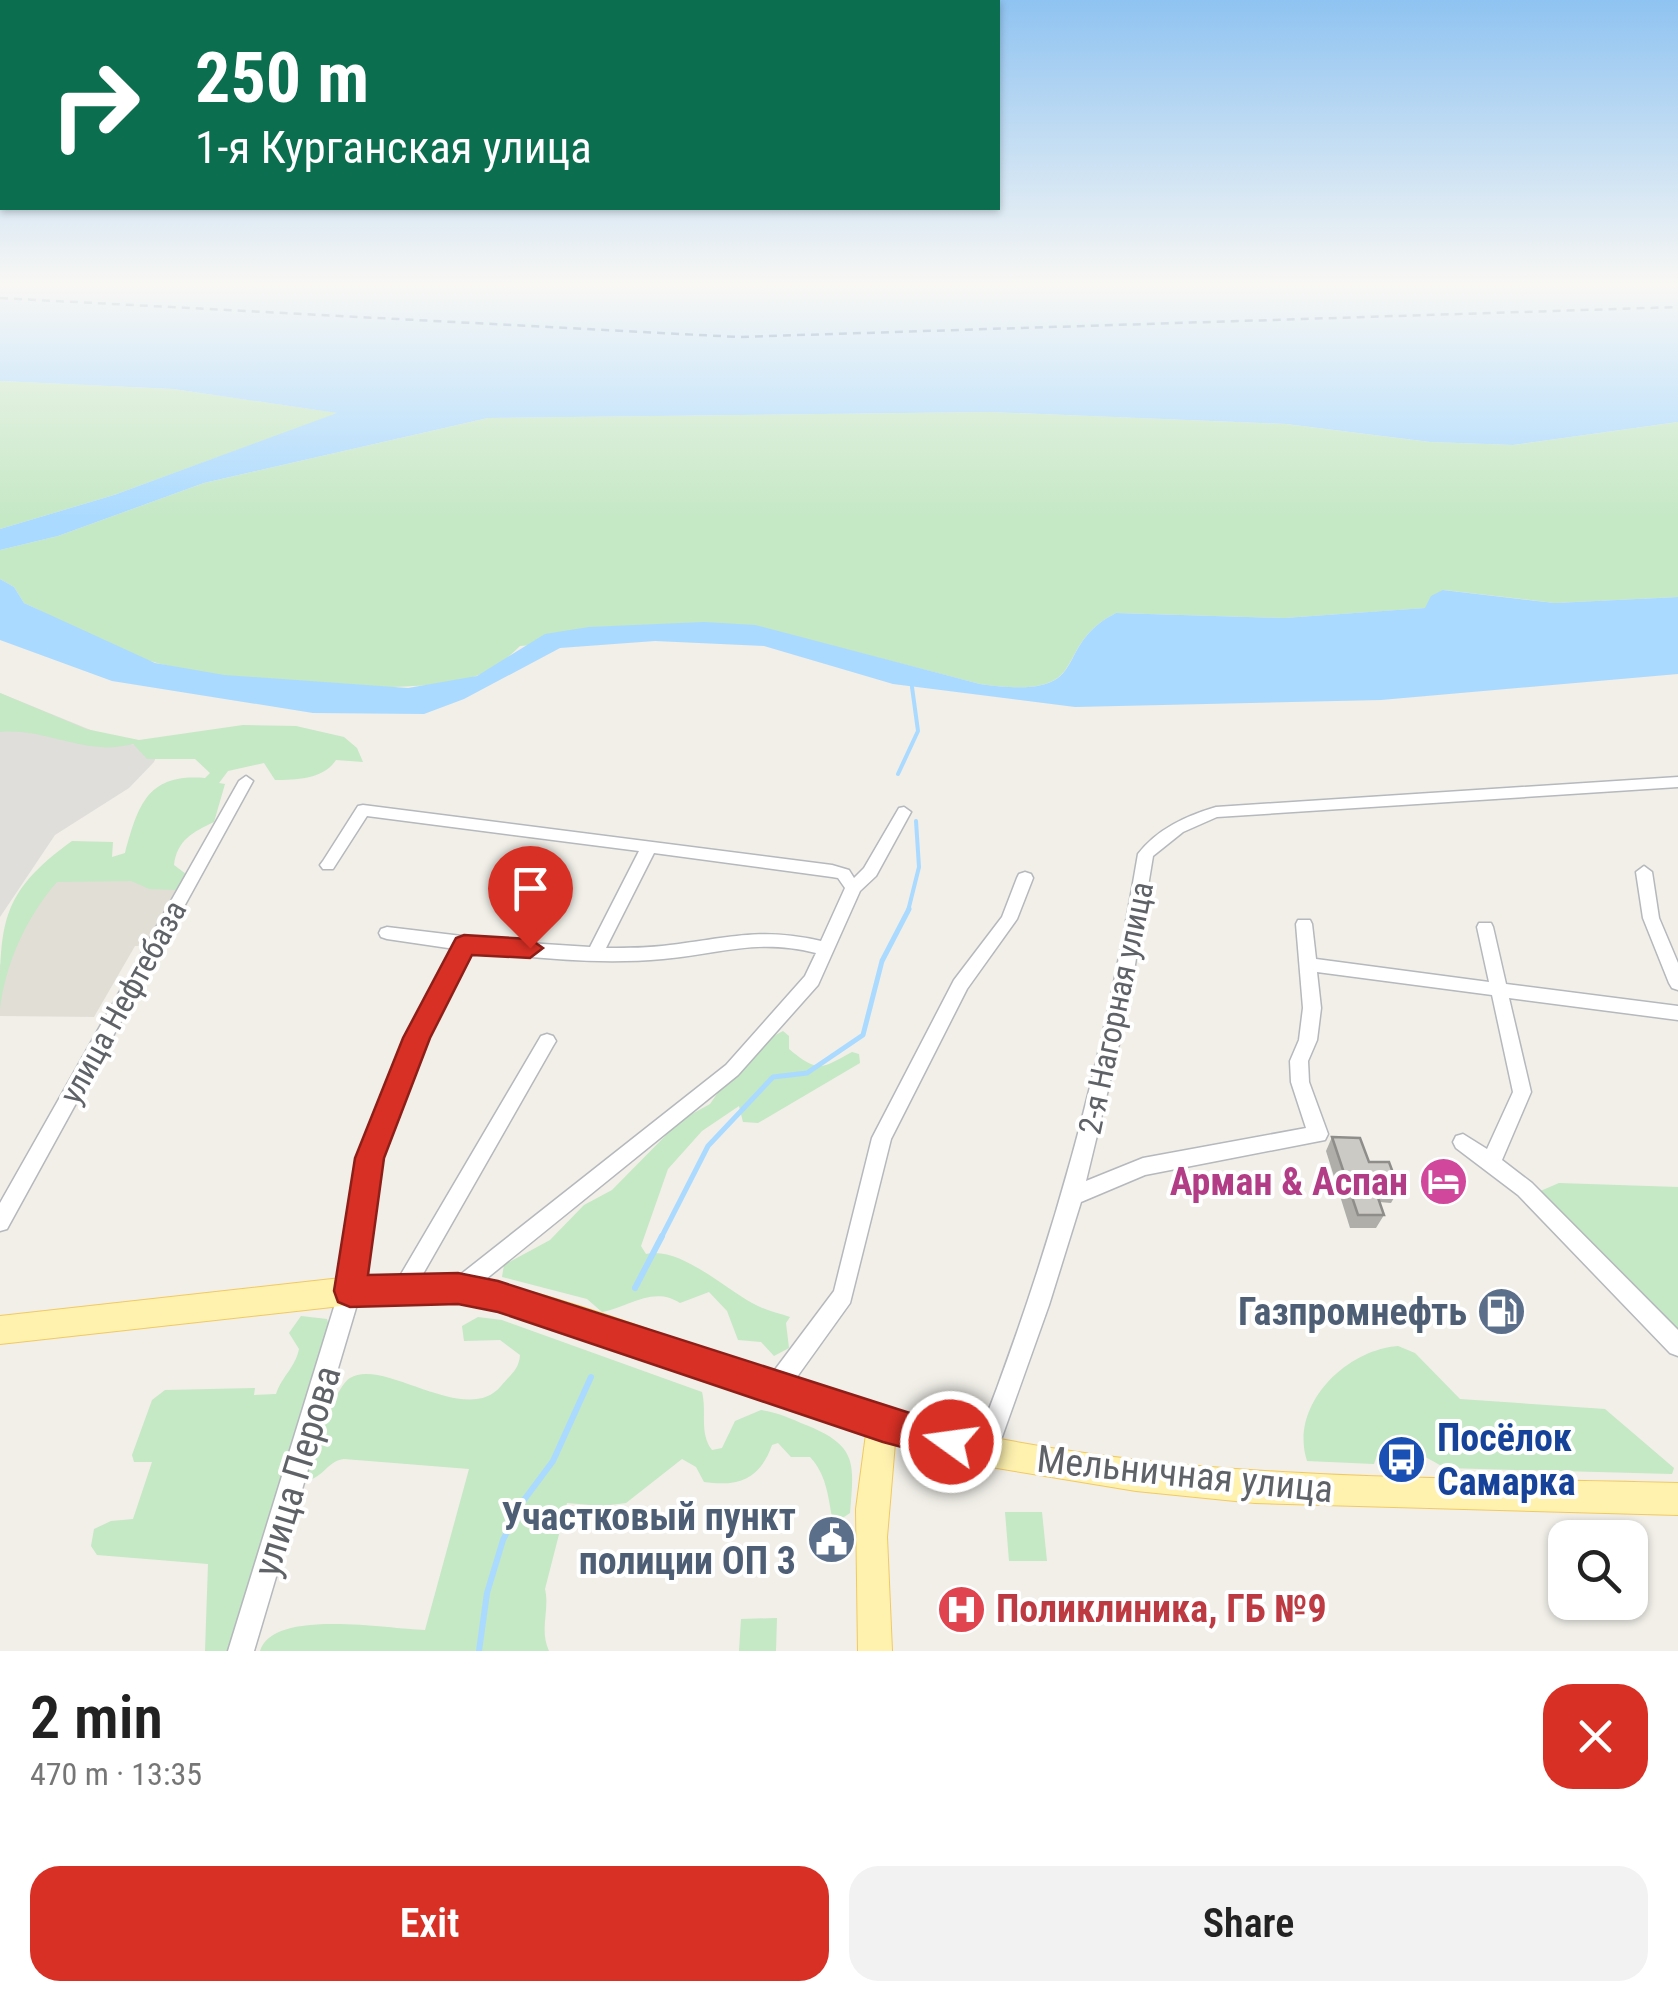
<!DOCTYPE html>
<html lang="en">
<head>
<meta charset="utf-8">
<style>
  body { margin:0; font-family:"Roboto Condensed",sans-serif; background:#f2f2f2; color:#222; height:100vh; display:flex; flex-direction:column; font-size:38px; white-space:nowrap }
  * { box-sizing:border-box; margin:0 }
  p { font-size:32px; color:#767676 }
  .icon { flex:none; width:55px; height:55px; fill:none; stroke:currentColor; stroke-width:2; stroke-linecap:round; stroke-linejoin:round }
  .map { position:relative; height:1651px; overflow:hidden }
  .details { display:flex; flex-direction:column; background:#fff; flex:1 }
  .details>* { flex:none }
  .banner { position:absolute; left:0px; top:0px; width:1000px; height:210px; box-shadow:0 2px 8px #0004; background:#0b6e4f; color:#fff; overflow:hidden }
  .fabs { position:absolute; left:1548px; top:1520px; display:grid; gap:20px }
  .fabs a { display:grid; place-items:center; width:100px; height:100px; border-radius:20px; background:#fff; box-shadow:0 2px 8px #0004; font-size:50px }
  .pin { position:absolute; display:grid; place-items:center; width:85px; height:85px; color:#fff; margin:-102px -42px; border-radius:50% 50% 50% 0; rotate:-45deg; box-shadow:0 0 10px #0007 }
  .pin .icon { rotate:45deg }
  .me { position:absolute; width:110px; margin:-55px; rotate:284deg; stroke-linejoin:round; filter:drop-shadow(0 0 8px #0008) }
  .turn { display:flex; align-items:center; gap:35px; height:210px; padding:0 30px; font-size:45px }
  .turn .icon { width:130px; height:130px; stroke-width:2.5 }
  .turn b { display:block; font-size:70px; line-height:85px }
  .round { display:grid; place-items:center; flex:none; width:105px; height:105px; border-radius:30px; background:#f2f2f2 }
  .head { display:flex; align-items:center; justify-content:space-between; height:170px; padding:0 30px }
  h1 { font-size:60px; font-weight:600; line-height:75px }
  .action { display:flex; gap:20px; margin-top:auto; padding:20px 30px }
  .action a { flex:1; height:115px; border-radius:30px; background:#d93025; color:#fff; font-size:40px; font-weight:600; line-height:115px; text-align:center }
  .action a+a { background:#f2f2f2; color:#222 }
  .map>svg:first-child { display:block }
  .industrial { fill:#e0deda }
  .education { fill:#e1ded6 }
  .green { fill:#c5e8c5 }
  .water { fill:#aadaff }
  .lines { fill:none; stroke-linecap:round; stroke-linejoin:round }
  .stream-far2 { stroke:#aadaff; stroke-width:4 }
  .stream-far1 { stroke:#aadaff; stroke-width:5 }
  .stream { stroke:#aadaff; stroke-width:6 }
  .ferry { stroke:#4174aa; stroke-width:2.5; stroke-dasharray:8 6; stroke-linecap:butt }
  .minor-casing { stroke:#b5b8bc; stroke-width:3 }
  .major-casing { stroke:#f2c960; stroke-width:2 }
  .minor { fill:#fff; fill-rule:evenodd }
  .major { fill:#fff2af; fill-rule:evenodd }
  .wall { fill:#afaea9 }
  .building { fill:#cccac5; stroke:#8f8d8a; stroke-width:2.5 }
  .route { fill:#d93025; stroke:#8d1f18; stroke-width:2.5 }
  .labels { text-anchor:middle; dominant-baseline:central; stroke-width:8; stroke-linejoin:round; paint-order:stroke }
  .street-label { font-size:32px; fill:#5f6368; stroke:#fff }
  .near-hotel-label { font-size:38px; font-weight:bold; fill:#b23c85; stroke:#fff; text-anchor:end }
  .near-service-label { font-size:38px; font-weight:bold; fill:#4e5e75; stroke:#fff; text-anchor:end }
  .near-transit-label { font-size:38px; font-weight:bold; fill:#164399; stroke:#fff; text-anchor:start }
  .near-street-label { font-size:38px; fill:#5f6368; stroke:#fff }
  .near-health-label { font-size:38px; font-weight:bold; fill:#be3a42; stroke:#fff; text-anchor:start }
</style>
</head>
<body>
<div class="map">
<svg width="1678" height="1651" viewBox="0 0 1678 1651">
  <rect width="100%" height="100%" fill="#f1efe8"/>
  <path class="industrial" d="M0 693 120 742 159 749 154 762 129 788 55 835 0 917Z"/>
  <path class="education" d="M48 872 186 874 146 946H135L94 1017 0 1016V965Z"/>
  <path class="green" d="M0 381 173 389 339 413 114 495 0 529Z
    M990 412 1286 424 1430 442 1513 445 1678 422V597L1555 603 1444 590 1426 608 1284 618 1116 613C1047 648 1099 701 980 684L755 626 520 646C508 658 493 670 476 676 410 699 227 682 157 663 112 651 67 623 24 603L14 587 0 579V550L58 536 204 483 488 418Z
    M0 693 86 729 139 740 243 725 296 726 344 737 357 748 363 762 336 760C324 779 296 780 275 780L264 763 228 771 219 783 225 784 214 822C193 832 177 840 174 865L186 874 177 890 149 889 131 881 57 882C27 916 5 964 0 1010 0 923 0 893 72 841L113 842 112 857 125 853C138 806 147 773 205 778L210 773 195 759H147L133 744C83 757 50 728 0 732Z
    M783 1031 789 1036V1049C819 1074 822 1068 852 1052L859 1054 860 1063 758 1123 743 1122 739 1106 702 1131 668 1169 641 1246 646 1254C679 1246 723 1287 752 1303 764 1310 778 1313 790 1317L786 1323 789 1348 774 1356 761 1342 738 1340 727 1311 709 1292 680 1303C653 1285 627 1308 602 1312L587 1299 502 1277 504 1265 550 1240 584 1205 612 1190 681 1120 710 1104 728 1078 755 1057 770 1038Z
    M1559 1183 1678 1187V1330L1538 1192Z
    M301 1316 327 1319 331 1332 233 1651H205L208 1564 97 1555 91 1546 94 1529 111 1521 133 1519 152 1462H134L132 1455 152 1400 165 1390 255 1388 254 1395 276 1394C282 1376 295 1368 299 1349L289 1333Z
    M478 1317 502 1320 702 1392C707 1412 699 1433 712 1450L722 1448 735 1421 761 1410C777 1412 792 1419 806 1425 858 1446 854 1463 850 1513L841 1519 832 1517C828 1495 826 1474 810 1457H791L778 1443 772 1445C760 1479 739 1487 704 1482L696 1467 682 1459 626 1503 602 1506 567 1503 545 1589C550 1610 539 1630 549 1651H260C273 1608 387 1629 425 1630L469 1469 344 1459C328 1461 324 1476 309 1480L305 1475C312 1455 334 1388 350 1378 384 1357 466 1428 501 1386 510 1375 519 1370 520 1355L500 1340 464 1341 462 1326Z
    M1398 1346 1415 1353 1460 1399 1605 1409 1674 1468 1672 1474 1445 1468C1424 1455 1403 1445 1378 1452L1374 1464 1307 1461C1289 1406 1345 1350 1398 1346Z
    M1005 1512H1042L1047 1561H1009Z
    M777 1618 776 1651H739L741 1619Z"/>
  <path class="water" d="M0 287H1678V422L1513 445 1430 442 1286 424 990 412 488 418 204 483 58 536 0 550V529L114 495 337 413 173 389 0 381Z
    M0 579 14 587 24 603 155 663 224 675 408 688 477 676 545 634 589 627 704 622 755 625 980 684C1100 701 1047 648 1116 613L1284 618 1425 608 1431 596 1443 590 1555 603 1678 597V674L1381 700 1075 707 893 684 764 646 655 641 560 648 464 699 424 714 313 713 112 681 0 640Z"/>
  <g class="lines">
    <path class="stream-far2" d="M898 774 918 731 912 687
      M908 911 919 867 916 821"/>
    <path class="stream-far1" d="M661 1238 708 1146 773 1077 807 1073 863 1035 882 961 909 909"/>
    <path class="stream" d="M635 1288 662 1236
      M479 1651 487 1593 503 1540 521 1504 553 1461 591 1377"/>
    <path class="ferry" d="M0 298 738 337 1678 307"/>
    <defs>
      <path id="minor" d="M246 776 253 781 7 1229 0 1231V1203L239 781Z
        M1678 777V787L1217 817 1183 832 1153 856 1128 1007 1086 1181 1143 1158 1306 1128 1291 1082 1290 1061 1299 1040 1303 1008 1296 924 1298 920H1310L1312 924 1316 959 1489 982 1477 927 1479 923H1491L1493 927 1506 984 1678 1006V1020L1509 998 1531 1092 1502 1160 1532 1183 1678 1330V1356L1670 1353 1518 1195 1456 1148 1453 1142 1456 1136 1463 1134 1487 1149 1513 1092 1492 995 1317 972 1321 1008 1317 1040 1308 1061 1309 1082 1328 1134 1325 1140 1145 1175 1081 1202 1049 1305 997 1451 993 1459 985 1463 977 1459 973 1451C1051 1253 1103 1064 1138 854 1157 829 1186 816 1216 807Z
        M363 805 832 865 849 870 854 878 864 868 899 808 904 807 911 812 876 876 860 891 818 985 738 1075 465 1296 458 1299 451 1296 447 1289 451 1282 726 1065 805 976 816 953C757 938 720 954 663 959 599 965 534 958 470 950L425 1038 379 1158 361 1291 254 1651H228L339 1291 359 1158 407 1038 455 949 387 939 381 937 379 933 381 929 387 927 512 942 590 947 639 851 367 816 333 869H323L320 865 323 861 358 806ZM654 853 832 877 838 878 845 888 821 941C760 927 729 938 670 945 649 948 628 948 606 948Z
        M1644 866 1652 872 1659 918 1678 963V990L1672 988 1669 983 1643 918 1636 872Z
        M1025 872 1031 874 1033 878 1017 919 967 989 891 1139 850 1303 784 1395 776 1398 768 1395 765 1387 768 1379 834 1291 872 1138 954 980 1002 917 1017 878 1019 874Z
        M547 1034 553 1036 556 1041 553 1046 411 1295 404 1298 397 1295 393 1288 397 1281 541 1036Z"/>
      <path id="major" d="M458 1276C485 1282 512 1287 539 1294 689 1337 832 1405 985 1436 1213 1482 1447 1477 1678 1483V1515L1255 1503 1136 1491 985 1466 895 1443 887 1537 892 1651H858L856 1509 866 1434 539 1322 458 1302 350 1305 0 1344V1316L350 1277Z"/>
    </defs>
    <use href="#minor" class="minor-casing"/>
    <use href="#major" class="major-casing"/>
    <use href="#minor" class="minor"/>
    <use href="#major" class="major"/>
  </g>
  <path class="wall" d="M1332 1137 1369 1162 1399 1189 1391 1203 1379 1202 1384 1215 1376 1228H1350L1326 1151Z"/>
  <path class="building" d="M1332 1137 1360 1138 1369 1162H1389L1399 1189H1375L1384 1215H1358Z"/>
  <linearGradient id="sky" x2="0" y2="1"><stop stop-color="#8fc3f1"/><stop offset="0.55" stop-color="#f9f8f5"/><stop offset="1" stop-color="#f9f8f5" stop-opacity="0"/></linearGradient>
  <rect width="1678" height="518" fill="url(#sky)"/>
  <path class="route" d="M464 935 530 939 543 948 530 958 472 955 430 1038 384 1158 368 1275 458 1273 498 1281 963 1430 968 1442 963 1455 951 1460 883 1442 498 1312 458 1304 350 1307 338 1302 334 1291 355 1158 403 1038 456 938Z"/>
  <defs>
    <symbol id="hotel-disc" viewBox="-11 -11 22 22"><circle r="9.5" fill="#d1479c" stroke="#fff"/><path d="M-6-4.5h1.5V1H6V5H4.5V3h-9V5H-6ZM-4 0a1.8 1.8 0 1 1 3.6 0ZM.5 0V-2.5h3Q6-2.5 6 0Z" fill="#fff"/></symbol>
    <symbol id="fuel-disc" viewBox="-11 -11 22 22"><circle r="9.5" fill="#5c6f8a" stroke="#fff"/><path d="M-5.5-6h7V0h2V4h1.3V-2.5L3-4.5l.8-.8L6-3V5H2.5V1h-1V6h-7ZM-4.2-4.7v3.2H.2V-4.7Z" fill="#fff"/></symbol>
    <symbol id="bus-disc" viewBox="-11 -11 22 22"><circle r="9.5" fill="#1a4fb4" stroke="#fff"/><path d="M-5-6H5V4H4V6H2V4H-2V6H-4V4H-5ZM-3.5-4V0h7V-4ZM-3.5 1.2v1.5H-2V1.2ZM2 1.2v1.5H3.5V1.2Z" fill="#fff"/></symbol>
    <symbol id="civic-disc" viewBox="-11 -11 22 22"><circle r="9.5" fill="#5c6f8a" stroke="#fff"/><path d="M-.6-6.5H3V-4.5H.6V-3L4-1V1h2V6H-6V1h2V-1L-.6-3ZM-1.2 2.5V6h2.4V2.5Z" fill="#fff"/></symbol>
    <symbol id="hospital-disc" viewBox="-11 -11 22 22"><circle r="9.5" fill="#e0444e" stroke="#fff"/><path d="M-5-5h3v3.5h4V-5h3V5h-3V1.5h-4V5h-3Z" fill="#fff"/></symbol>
  </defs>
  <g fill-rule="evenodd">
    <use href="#hotel-disc" x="1416" y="1154" width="55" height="55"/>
    <use href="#fuel-disc" x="1474" y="1284" width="55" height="55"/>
    <use href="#bus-disc" x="1374" y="1432" width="55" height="55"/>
    <use href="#civic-disc" x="804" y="1512" width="55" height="55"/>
    <use href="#hospital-disc" x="934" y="1582" width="55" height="55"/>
  </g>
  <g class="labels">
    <g class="street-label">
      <text transform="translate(123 1002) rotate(-61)">улица Нефтебаза</text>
      <text transform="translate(1116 1008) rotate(-78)">2-я Нагорная улица</text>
    </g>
    <g class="near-hotel-label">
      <text x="1408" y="1182">Арман &amp; Аспан</text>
    </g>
    <g class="near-service-label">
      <text x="1467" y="1312">Газпромнефть</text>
      <text x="796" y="1517">Участковый пункт<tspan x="796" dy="44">полиции ОП 3</tspan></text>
    </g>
    <g class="near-transit-label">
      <text x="1437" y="1438">Посёлок<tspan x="1437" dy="44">Самарка</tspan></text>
    </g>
    <g class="near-street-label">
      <text transform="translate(297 1471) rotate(-73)">улица Перова</text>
      <text transform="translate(1185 1474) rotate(6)">Мельничная улица</text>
    </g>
    <g class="near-health-label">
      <text x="996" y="1609">Поликлиника, ГБ №9</text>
    </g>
  </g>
</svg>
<div class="fabs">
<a><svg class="icon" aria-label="search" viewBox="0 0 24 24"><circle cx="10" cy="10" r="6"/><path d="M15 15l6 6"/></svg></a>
</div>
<div class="pin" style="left:530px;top:948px;background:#d93025"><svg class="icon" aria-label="arrive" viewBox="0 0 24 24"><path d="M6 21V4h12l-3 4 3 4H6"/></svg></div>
<svg class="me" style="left:951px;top:1442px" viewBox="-20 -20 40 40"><circle r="17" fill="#d93025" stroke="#fff" stroke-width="3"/><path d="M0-11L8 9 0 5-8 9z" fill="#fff"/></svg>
<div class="banner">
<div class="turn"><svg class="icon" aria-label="right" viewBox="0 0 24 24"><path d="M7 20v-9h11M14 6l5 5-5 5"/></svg><div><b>250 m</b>1-я Курганская улица</div></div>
</div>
</div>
<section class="details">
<div class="head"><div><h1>2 min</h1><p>470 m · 13:35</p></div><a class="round" style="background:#d93025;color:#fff"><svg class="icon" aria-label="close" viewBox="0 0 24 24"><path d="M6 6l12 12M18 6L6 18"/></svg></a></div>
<div class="action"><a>Exit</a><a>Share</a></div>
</section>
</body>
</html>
